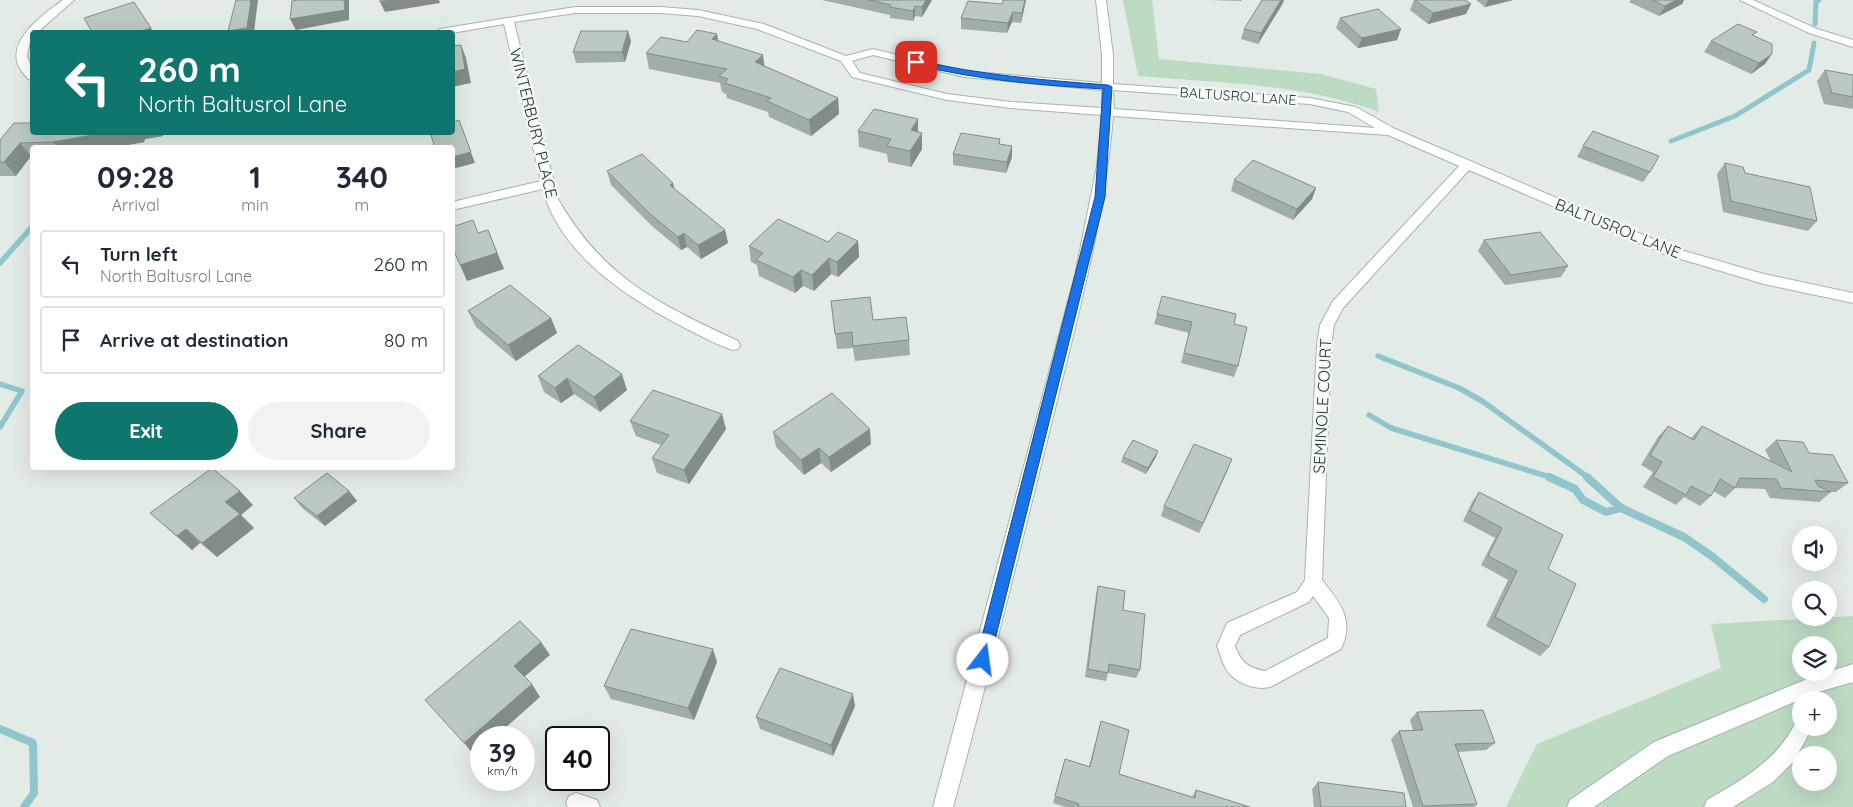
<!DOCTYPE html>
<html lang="en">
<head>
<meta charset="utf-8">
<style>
  body { margin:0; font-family:Quicksand,sans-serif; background:#f2f2f3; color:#1f2937; height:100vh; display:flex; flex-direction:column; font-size:19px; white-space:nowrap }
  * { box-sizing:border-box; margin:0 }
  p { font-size:16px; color:#747a83 }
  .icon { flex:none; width:28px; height:28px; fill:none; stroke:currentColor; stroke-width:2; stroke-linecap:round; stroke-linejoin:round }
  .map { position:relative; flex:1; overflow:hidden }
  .details { position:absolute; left:30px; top:145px; width:425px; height:325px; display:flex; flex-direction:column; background:#fff; border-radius:5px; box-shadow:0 5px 20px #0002 }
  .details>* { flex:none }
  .guide { position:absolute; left:30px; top:30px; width:425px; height:105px; border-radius:5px; box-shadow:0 5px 20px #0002; background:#0f766e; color:#fff; overflow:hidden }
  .controls { position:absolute; left:1792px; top:526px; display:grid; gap:10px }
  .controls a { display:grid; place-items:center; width:45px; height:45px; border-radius:50%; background:#fff; box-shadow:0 5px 20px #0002; font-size:25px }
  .speed { position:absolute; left:470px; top:726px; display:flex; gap:10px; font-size:25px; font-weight:700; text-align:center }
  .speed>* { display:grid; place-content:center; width:65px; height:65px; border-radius:50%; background:#fff; box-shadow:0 5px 20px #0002; line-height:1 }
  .speed small { font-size:12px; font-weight:400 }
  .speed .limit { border:2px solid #111; border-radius:8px; background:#fff; color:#111 }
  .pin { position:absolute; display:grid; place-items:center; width:42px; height:42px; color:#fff; margin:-21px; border-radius:10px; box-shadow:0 2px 8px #0006 }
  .me { position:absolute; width:55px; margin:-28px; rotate:15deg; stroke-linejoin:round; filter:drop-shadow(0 0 4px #0008) }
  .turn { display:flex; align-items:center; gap:18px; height:105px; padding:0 25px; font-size:22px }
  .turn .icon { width:65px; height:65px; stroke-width:2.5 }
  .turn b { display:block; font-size:35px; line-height:42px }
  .eta { display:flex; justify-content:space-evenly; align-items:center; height:85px; text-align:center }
  .eta b { font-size:30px; font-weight:800; line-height:35px }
  .primary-button { display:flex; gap:10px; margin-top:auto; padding:10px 25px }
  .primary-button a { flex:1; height:58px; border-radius:30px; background:#0f766e; color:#fff; font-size:20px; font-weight:800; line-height:58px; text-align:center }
  .primary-button a+a { background:#f2f2f3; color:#1f2937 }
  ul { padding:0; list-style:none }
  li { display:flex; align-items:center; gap:15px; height:68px; margin:0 10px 8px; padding:0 15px; border:2px solid #e0e1e3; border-radius:5px }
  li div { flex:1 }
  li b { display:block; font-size:19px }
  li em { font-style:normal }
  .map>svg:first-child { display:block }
  .green { fill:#bddac3; fill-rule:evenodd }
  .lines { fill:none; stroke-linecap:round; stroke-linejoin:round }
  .stream-far2 { stroke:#90c6cb; stroke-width:5 }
  .stream-far1 { stroke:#90c6cb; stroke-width:5.5 }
  .stream { stroke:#90c6cb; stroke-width:8 }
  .minor-casing { stroke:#a6b3ad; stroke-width:2 }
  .minor { fill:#fff; fill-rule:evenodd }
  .wall { fill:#a1ada7 }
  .shaded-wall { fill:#838d88 }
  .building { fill:#bbc9c2; stroke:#838d88 }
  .route { fill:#1a73e8; stroke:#114b97 }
  .labels { text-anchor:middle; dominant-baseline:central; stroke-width:5; stroke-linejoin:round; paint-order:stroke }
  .far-street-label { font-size:14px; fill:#243b33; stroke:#f3f8f5 }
  .street-label { font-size:16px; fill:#243b33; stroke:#f3f8f5 }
</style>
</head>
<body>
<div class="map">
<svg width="1853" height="807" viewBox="0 0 1853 807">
  <rect width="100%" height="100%" fill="#e3ebe7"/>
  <path class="green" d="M1123 0H1152L1159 59 1321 74 1376 89 1379 112C1302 83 1218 83 1138 76Z
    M1853 616V807H1506L1537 744 1721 668 1711 624ZM1801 645H1829V672H1801ZM1801 700H1829V728H1801ZM1801 755H1829V782H1801Z"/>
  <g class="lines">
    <path class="stream-far2" d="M1815 24 1816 2 1819 0
      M1671 141 1735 116 1809 70 1814 43"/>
    <path class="stream-far1" d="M0 263 32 227
      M1378 356 1459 388 1482 401 1589 478
      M0 384 22 391 0 427
      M1369 415 1391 428 1553 478"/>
    <path class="stream" d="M1549 477 1575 489 1583 500 1606 512 1621 508
      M1587 477 1621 508 1684 537 1713 557 1764 599
      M0 729 33 743 34 793 24 807"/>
    <defs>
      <path id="minor" d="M63 0H74L38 32H32L27 56 32 70V80L28 79C25 75 21 71 19 67 6 40 45 13 63 0Z
        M1096 0H1106L1113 55V84L1310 98 1356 107 1395 129 1674 248 1764 274 1853 293V303L1764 284 1664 254 1469 170 1343 308 1334 325 1331 345 1322 580C1340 603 1355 619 1341 649L1272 686C1258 692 1234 683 1226 669 1222 662 1220 653 1217 646L1227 623 1297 592 1305 580 1317 345 1320 325 1333 301 1459 166 1388 135 1113 116C1104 226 1074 330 1048 437 1017 561 987 684 953 807H933L1075 275 1097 166 1102 115 1011 108 947 100 856 78 852 77 841 61 757 29 698 16 661 13H575L514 22 558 199C603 278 659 304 738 341L740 345 738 349 733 350C719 346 705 338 691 331 634 302 560 257 543 189L452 210V202L541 181 504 24 452 33 435 32 440 29 575 7H661L698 10 764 24 846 56 873 49 964 71 1102 83V55ZM873 55 964 77 1102 90V108L1011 102 947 94 860 73 852 61ZM1113 90 1310 104 1348 112 1375 128 1114 109ZM1313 596 1329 618 1328 638 1265 671C1248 668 1241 662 1235 646L1240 635 1309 602Z
        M1740 0H1753L1817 29 1853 40V47L1809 33Z
        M1853 664V682L1818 692 1668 756 1594 807H1567L1570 800 1654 742 1812 677Z
        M1801 720V728H1812L1794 761 1773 782 1733 807H1704L1707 800C1744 779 1777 760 1796 722Z
        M576 793 597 800 600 807H568L566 803 569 796Z"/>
    </defs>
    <use href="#minor" class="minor-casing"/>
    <use href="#minor" class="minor"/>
  </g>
  <path class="wall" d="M822 0H932L922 17 915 16 913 21 890 18V15Z
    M1026 0 1021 23 1012 22 1007 33 961 29V18L1002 4Z
    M1208 0H1242L1241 1Z
    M1414 0H1465L1466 14 1428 24 1410 10Z
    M1476 0H1513L1485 7Z
    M1631 0H1684L1682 4 1659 16 1629 2Z
    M1283 3 1258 44 1241 39 1244 29Z
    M1340 18 1401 29 1397 40 1358 48 1336 28Z
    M717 34 718 40 765 66 838 98 839 114 811 136 769 117 768 112 727 98 726 94 722 92 720 83 649 69 646 53Z
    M1754 36 1765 64 1751 74 1704 52 1711 41Z
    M631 41 625 62 576 63 573 52Z
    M1825 70 1853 75V109L1824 104 1817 81Z
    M858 131 918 132 922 133V149L911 167 888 162 887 154 859 147Z
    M163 136 145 139 144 142 111 148H32V156H31L16 176H0V140Z
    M1000 139V144L1012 146V157L1006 173 953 165V154Z
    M1583 146 1650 172 1643 182 1577 157Z
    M1725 163 1745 173 1817 221 1808 231 1723 212 1717 174Z
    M607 171 675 189 725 230 728 243 701 259 687 247 681 250 653 227 611 185Z
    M1234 180 1316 188 1312 199 1293 220 1231 191Z
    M1484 240 1568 266 1561 277 1505 285 1478 251Z
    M858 241 859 257 838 277 831 274 814 291 803 286 795 293 759 276 757 265 751 262 749 246Z
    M831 301 873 320 909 340 910 355 855 361 853 348 837 349Z
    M468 311 551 318 557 333 516 361 476 327Z
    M1157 314 1234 324 1238 366 1234 377 1181 363 1189 333 1154 324Z
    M578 345 627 390 600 412 574 394 561 403 544 392 538 376Z
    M630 421 726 429 689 484 657 473 652 458 661 445 636 436Z
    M1668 426 1691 438 1702 426 1771 461 1765 450 1776 440 1809 453 1848 483 1836 492H1830H1831L1819 502 1770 498 1765 489 1735 488 1725 498 1713 491 1711 496 1700 506 1684 497 1676 505 1643 487 1653 472 1641 465 1658 437Z
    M773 432 871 444 831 472 821 463 804 475 776 447Z
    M1123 457H1156L1146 474 1121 462Z
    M1228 469 1199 533 1161 516 1164 506Z
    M349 491 357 501 325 526 302 508 294 498Z
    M1479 492 1548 569 1549 647 1540 656 1486 626 1508 580 1481 565 1495 538 1463 521 1472 502Z
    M253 505 241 515 254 528 217 557 200 543 192 550 150 513Z
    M1098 586 1123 610 1140 670 1136 678 1108 673 1106 681 1085 677 1096 595Z
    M717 662 694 720 611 699 604 686Z
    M855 706 833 756 760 729 756 717Z
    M1417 712 1495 743 1486 750 1458 752 1477 804 1474 807H1413L1391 739 1399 731 1413 730 1410 720Z
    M1101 721 1119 774 1192 797 1196 790 1250 807H1065L1053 803 1065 759 1089 766Z
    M1318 782 1406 807H1314L1312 789Z"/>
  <path class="shaded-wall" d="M251 0H258L254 32H229L228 31Z
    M344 0H349V20L296 30 290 19Z
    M391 0H439L440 3 385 12 380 2Z
    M926 0H932L922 17V7Z
    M1025 0H1026L1021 23 1022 13Z
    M1281 0H1284L1283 3 1258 44 1261 33Z
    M1488 0H1513L1485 7Z
    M1676 0H1684L1682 4 1659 16 1665 6Z
    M1471 4 1466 14 1428 24 1433 13Z
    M915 6V16L913 21V11Z
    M1013 12 1012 22 1007 33 1008 23Z
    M151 28 154 32H138Z
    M1401 29 1397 40 1358 48 1362 38Z
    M628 31 631 41 625 62 622 52Z
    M717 34 719 49 712 39Z
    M461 45 466 58 471 83 452 87V72Z
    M1772 54 1765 64 1751 74 1759 63Z
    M763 55 765 70 755 62Z
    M838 98 839 114 811 136 809 120Z
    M918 119V135L911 130Z
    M459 120 475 163 452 169V157Z
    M109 132H164L163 136 145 139 144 142 111 148H58L53 142Z
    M922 133V149L911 167 910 151Z
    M20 143 31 156 16 176 4 162Z
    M1012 146V157L1006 173 1007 162Z
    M673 183 677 197 670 185Z
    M1316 188 1312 199 1293 220 1297 209Z
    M488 230 504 269 467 281 460 265Z
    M725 230 728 243 701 259 698 245Z
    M684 233 687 247 681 250 678 237Z
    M858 241 859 257 838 277 837 262Z
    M829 258 831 274 814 291 812 275Z
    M801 270 803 286 795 293 793 277Z
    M551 318 557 333 516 361 508 345Z
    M622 374 627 390 600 412 594 397Z
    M567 378 574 394 561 403 555 388Z
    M722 414 726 429 689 484 684 470Z
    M870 429 871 444 831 472 829 457Z
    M819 448 821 463 804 475 801 460Z
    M1158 451 1156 457 1146 474 1148 468Z
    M1232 459 1228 469 1199 533 1203 523Z
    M240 491 253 505 241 515 254 528 217 557 202 543 225 502Z
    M349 491 357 501 325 526 317 516Z
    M186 529 200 543 192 550 177 536Z
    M541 642 550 655 523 678 514 666Z
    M713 649 717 662 694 720 688 708Z
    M532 684 540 697 494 738H481V749L474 755 464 743Z
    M853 694 855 706 833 756 831 745Z"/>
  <path class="building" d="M236 0H251L247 28 228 31Z
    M297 0H344L345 10 290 19 292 1Z
    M380 0H391L380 2Z
    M869 0H926L922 7 915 6 913 11 890 7 891 5Z
    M1003 0H1025L1022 13 1013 12 1008 23 961 18 968 1 1002 4Z
    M1262 0H1281L1261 33 1244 29Z
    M1415 0H1465L1471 4 1433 13Z
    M1653 0H1676L1665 6Z
    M134 2 151 28 138 32H92L84 18Z
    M1378 9 1401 29 1362 38 1340 18Z
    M1738 24 1757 32 1752 35 1772 44V54L1759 63 1711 41Z
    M697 30 717 34 712 39 763 55 755 62 838 98 809 120 767 101 771 98 725 83 728 79 719 76 727 69 646 53 661 37 687 42Z
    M581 31H628L622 52H573Z
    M461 45 465 69 452 72V46Z
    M1825 70 1853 75V97L1832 93Z
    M874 109 918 119 911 130 922 133 910 151 887 146 891 139 858 131Z
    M459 120 471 152 452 157V148H435L430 132H452V122Z
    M14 123H32V132H109L53 142 20 143 4 162H0V140Z
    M1593 131 1659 156 1650 172 1583 146Z
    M961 133 1000 139 999 144 1012 146 1007 162 953 154Z
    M642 154 673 183 670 185 725 230 698 245 684 233 678 237 649 213 607 171Z
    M1253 160 1316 188 1297 209 1234 180Z
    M1725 163 1743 167 1745 173 1810 187 1817 221 1731 201Z
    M778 219 828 242 838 232 858 241 837 262 829 258 812 275 801 270 793 277 756 260 763 253 749 246Z
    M473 220 478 233 488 230 497 253 460 265 452 246V227Z
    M1540 232 1568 266 1511 275 1484 240Z
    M510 285 551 318 508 345 468 311Z
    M1162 296 1236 314 1234 324 1247 327 1238 366 1184 353 1192 322 1157 314Z
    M870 297 873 320 906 317 909 340 853 346 852 332 835 334 831 301Z
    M578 345 622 374 594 397 567 378 555 388 538 376Z
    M653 390 722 414 684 470 652 458 669 435 630 421Z
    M832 393 870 429 829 457 819 448 801 460 773 432Z
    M1668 426 1694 440 1702 426 1792 472 1776 440 1803 442 1809 453 1833 455 1848 483 1815 480 1818 486 1831 492 1781 488 1776 479 1740 478 1735 488 1720 479 1711 496 1691 486 1686 495 1653 477 1662 462 1650 455Z
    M1133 440 1158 451 1148 468 1123 457Z
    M1194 444 1232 459 1203 523 1164 506Z
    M212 468 240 491 225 502 240 514 202 543 186 529 177 536 150 513Z
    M327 473 349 491 317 516 294 498Z
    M1479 492 1563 535 1548 569 1576 584 1549 647 1495 617 1517 571 1488 556 1502 528 1470 511Z
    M1098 586 1125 591 1123 610 1145 614 1140 670 1109 664 1108 673 1088 669Z
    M520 621 541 642 514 666 532 684 464 743 425 700Z
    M631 629 713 649 688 708 604 686Z
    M780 668 853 694 831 745 756 717Z
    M1483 710 1495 743 1455 744 1477 804 1423 806 1399 731 1423 730 1417 712Z
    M1101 721 1129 730 1119 774 1195 798 1196 790 1250 807H1078L1079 804 1055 796 1065 759 1090 767Z
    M1318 782 1404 793 1406 807H1321Z"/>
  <path class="route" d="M916 60C980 75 1042 80 1108 85L1112 87 1105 197 990 660 988 664 983 666 978 664 976 660 1095 197 1103 89C1039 85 976 80 913 64V61Z"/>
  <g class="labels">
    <g class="far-street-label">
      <text transform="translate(1238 96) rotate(4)">BALTUSROL LANE</text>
    </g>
    <g class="street-label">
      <text transform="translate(534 123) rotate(76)">WINTERBURY PLACE</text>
      <text transform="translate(1618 228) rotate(22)">BALTUSROL LANE</text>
      <text transform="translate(1322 406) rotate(-87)">SEMINOLE COURT</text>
    </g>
  </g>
</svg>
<div class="controls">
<a><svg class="icon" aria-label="sound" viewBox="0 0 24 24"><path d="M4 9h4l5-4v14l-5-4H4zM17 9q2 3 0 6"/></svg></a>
<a><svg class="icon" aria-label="search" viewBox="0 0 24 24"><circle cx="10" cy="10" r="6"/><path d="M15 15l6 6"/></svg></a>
<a><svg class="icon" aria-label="layers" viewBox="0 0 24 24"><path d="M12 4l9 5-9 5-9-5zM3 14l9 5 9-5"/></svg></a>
<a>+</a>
<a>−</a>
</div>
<div class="speed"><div>39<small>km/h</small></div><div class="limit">40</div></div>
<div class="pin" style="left:916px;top:62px;background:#d93025"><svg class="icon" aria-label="arrive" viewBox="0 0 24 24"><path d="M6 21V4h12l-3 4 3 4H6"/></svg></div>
<svg class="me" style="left:983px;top:660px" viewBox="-20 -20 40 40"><circle r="19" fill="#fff"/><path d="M0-13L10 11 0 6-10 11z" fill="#1a73e8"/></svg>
<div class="guide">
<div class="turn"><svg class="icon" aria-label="left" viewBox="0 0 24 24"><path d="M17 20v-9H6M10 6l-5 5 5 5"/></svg><div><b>260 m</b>North Baltusrol Lane</div></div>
</div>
<section class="details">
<div class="eta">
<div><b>09:28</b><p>Arrival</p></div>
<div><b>1</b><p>min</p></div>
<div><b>340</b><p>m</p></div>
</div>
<ul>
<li><svg class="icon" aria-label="left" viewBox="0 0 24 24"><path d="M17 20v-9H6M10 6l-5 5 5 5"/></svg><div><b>Turn left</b><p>North Baltusrol Lane</p></div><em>260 m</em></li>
<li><svg class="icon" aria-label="arrive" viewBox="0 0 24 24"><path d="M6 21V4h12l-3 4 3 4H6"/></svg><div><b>Arrive at destination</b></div><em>80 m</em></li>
</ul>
<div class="primary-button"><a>Exit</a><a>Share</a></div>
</section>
</div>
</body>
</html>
